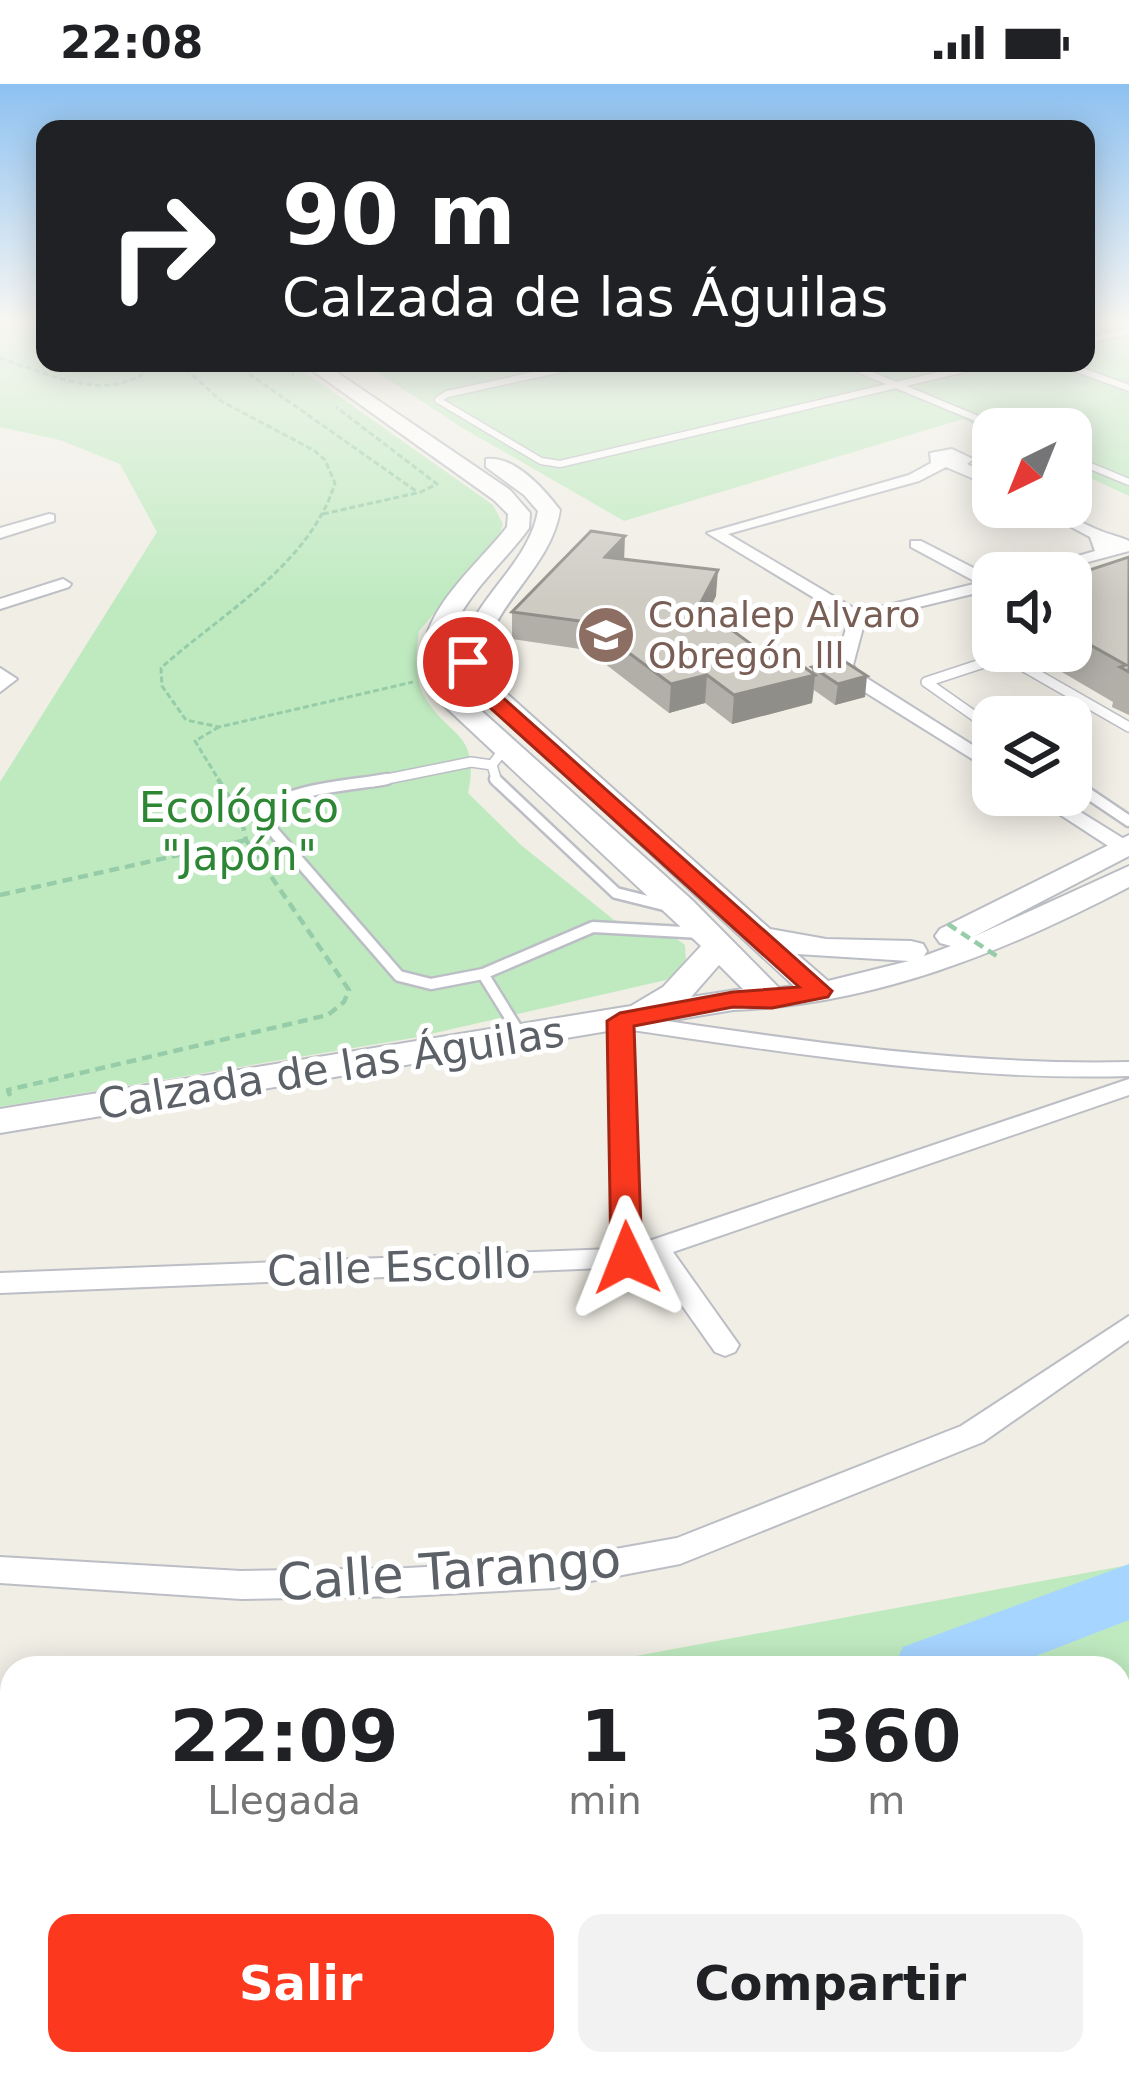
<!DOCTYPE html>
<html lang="es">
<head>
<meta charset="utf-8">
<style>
  body { margin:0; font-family:"DejaVu Sans",sans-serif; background:#f2f2f2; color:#202124; height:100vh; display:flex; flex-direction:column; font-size:45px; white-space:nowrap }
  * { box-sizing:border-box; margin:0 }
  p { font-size:39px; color:#757577 }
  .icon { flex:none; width:66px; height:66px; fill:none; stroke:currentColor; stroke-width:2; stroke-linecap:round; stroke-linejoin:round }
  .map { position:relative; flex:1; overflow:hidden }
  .details { position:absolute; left:0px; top:1572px; width:1131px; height:420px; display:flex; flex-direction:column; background:#fff; border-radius:36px 36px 0 0; box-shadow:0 6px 30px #0003 }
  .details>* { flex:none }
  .guide { position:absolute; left:36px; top:36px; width:1059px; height:252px; border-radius:24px; box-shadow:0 6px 30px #0003; background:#202124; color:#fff; overflow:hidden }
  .needle { width:78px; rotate:223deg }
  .buttons { position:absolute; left:972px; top:324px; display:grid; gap:24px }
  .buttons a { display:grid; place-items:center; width:120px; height:120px; border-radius:24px; background:#fff; box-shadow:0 6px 30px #0003; font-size:60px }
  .pin { position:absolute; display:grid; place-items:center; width:102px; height:102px; color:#fff; margin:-51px; border:6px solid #fff; border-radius:50%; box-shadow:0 3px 12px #0007 }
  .me { position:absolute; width:132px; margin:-66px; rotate:358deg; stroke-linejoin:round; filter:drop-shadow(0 0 9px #0008) }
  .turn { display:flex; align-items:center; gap:42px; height:252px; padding:0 48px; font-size:54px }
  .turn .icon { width:156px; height:156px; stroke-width:2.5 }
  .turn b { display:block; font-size:84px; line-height:102px }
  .eta { display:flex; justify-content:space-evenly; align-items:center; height:204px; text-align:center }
  .eta b { font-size:72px; font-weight:600; line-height:84px }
  .button { display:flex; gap:24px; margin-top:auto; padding:24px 48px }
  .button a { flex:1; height:138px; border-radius:24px; background:#fc391f; color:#fff; font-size:48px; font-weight:600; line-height:138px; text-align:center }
  .button a+a { background:#f2f2f2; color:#202124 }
  .status { display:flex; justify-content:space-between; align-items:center; height:84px; padding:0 60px; background:#fff; direction:ltr }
  .status svg { height:33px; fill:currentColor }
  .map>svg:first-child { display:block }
  .green { fill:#bfeac0 }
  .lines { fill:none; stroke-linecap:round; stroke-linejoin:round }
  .river { fill:#a6d5ff; fill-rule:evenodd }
  .lane-far2-casing { stroke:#bcbec5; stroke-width:9 }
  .lane-far1-casing { stroke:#bcbec5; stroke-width:12 }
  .lane-casing { stroke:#bcbec5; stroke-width:15 }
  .street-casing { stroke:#bcbec5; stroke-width:4 }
  .secondary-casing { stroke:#babdc4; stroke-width:4 }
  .path-far1 { stroke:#96cca8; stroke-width:3; stroke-dasharray:6 3; stroke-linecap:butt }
  .path { stroke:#96cca8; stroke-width:4.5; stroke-dasharray:10 6; stroke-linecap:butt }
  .lane-far2 { stroke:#fff; stroke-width:6 }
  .lane-far1 { stroke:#fff; stroke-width:9 }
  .lane { stroke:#fff; stroke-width:10 }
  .street { fill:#fff; fill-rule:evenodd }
  .secondary { fill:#fff; fill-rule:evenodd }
  .path-bridge { stroke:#96cca8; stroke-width:4.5; stroke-dasharray:10 6; stroke-linecap:butt }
  .wall { fill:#b1afa8 }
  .shaded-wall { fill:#908e88 }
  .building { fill:#cecbc3; stroke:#908e88; stroke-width:3 }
  .route { fill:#fc391f; stroke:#a42514; stroke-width:3 }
  .labels { text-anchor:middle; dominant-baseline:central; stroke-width:10; stroke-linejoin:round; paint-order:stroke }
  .far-education-label { font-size:36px; fill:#785e54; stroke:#fff; text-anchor:start }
  .park-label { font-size:42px; fill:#2c8633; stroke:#fff }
  .street-label { font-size:42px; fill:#5c6067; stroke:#fff }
  .near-street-label { font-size:51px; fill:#5c6067; stroke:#fff }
</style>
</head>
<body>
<div class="status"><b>22:08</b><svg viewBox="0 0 49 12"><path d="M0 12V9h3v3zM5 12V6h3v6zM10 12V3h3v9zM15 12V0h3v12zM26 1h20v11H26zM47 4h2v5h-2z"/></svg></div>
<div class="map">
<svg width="1129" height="1992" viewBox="0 0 1129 1992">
  <rect width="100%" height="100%" fill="#f0eee5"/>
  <path class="green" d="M0 239H45V279H292L493 421 503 440 498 455 419 547C416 566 414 594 424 612 447 653 481 647 468 709L521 761 614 836 663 845 685 861 686 880 666 896 413 954 0 1023V698L157 448 120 380 60 356 0 343Z
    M1086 239H1129V412L1071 385V345H993V349L963 335 624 437 461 343 363 279H1086Z
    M1129 1481V1992H0V1708L12 1705V1980H1119V1584H571Z"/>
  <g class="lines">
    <path class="river" d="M1129 1480V1536L1005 1584H893L903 1563Z
      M12 1673V1739L0 1740V1674Z"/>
    <defs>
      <path id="lane-far2" d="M1086 257 1129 247
        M589 279 447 310 438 316 541 377 560 380 990 279
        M843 279 1002 345
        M1060 279 1129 304
        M1071 374 1129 398"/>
      <path id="lane-far1" d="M993 645 926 598 1005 572 1129 643
        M372 698 471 678 492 681
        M497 698 492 681 505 664"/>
      <path id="lane" d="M387 695C351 702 284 703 260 732L399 892 431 900 483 890 522 953
        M495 695 616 809 668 822
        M1071 698 1129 737
        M483 890 593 843 701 849"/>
      <path id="street" d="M952 365 973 375 967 380 993 393V403L946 383 919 397 728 450 860 528 978 499 911 463V457H921L993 494V505L865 536 853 581 857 588 993 674V688L844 595 835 581 849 535 707 449 909 391 931 379 930 369Z
        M1034 423C1060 423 1077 438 1101 447 1110 451 1119 452 1129 457V467L1047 489H1021L1095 467 1090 453Z
        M49 430 54 431V437L0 454V444Z
        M63 495 71 500 69 503 0 525V515Z
        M0 584 17 595 0 608Z
        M1030 711H1053L1129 758V768L1116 767Z
        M620 930C790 955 957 982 1129 978V992C961 997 798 970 632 946L640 1160 1129 995V1011L673 1168 739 1261 735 1268 725 1272 715 1268 650 1176 627 1183 0 1209V1189L613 1165 608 937Z
        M1129 1232V1256L983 1358 680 1480 554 1504 407 1512 241 1515 0 1499V1473L241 1487 407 1484 554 1476 677 1454 961 1342Z
        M1129 1758V1794L1119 1797V1761Z
        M1129 1810V1853L1119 1857V1815Z
        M0 1960H12V1980H32L27 1992H0Z
        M85 1980H396L391 1992H90Z
        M1026 1980H1066L1061 1992H1021Z"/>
      <path id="secondary" d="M302 279H323L510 406 530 429 529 444C495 492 425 540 456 604L692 816 779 904 794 902 460 593C452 526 527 490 538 427L524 411 486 383V375C514 371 544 405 560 426 550 491 477 527 486 591L770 845 826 855 911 857 923 860 927 867 924 872 951 862 940 859 935 852 940 845 1129 751V772L973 853 1129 782V803C1002 869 876 920 733 926L0 1049V1025L631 922 663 903 701 862 436 614C394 546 468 493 507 443L508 430 494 416ZM797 870 909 877 828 897ZM719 881 743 905 691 913Z"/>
    </defs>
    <use href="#lane-far2" class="lane-far2-casing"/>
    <use href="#lane-far1" class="lane-far1-casing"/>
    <use href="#lane" class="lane-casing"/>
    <use href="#street" class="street-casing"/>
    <use href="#secondary" class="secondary-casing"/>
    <path class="path-far1" d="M0 274C52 291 111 323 157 279
      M179 279 221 317 315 367 325 376 335 399C310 481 222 529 161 584L162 602 186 636 219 643 413 598
      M234 279 416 407
      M278 279 294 291
      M323 430 421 408 437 400 336 323
      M219 643 195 657 220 698"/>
    <path class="path" d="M218 695 240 731
      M0 811 246 756
      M10 1012 8 1006 328 931 344 918 349 906 246 756 243 742"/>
    <use href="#lane-far2" class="lane-far2"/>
    <use href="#lane-far1" class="lane-far1"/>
    <use href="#lane" class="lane"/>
    <use href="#street" class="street"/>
    <use href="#secondary" class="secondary"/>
    <path class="path-bridge" d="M948 840 998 873"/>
  </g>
  <path class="wall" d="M1129 473V631L1112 623 1113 618 1026 567H1071V492Z
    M624 475 716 512 708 528 777 579 812 588V583L865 613 835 621 814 606 812 619 732 640 705 619 669 629 587 566 512 555V528Z"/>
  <path class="shaded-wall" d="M625 452 624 478 605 473Z
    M718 486 716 512 697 548 699 522Z
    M707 591 705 619 669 629 671 600Z
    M815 591 812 619 732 640 734 611Z
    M867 592 865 613 835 621 838 600Z"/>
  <path class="building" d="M591 447 625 452 605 473 718 486 699 522 777 579 793 575 815 591 734 611 707 591 671 600 587 538 512 528Z
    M1129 473V588L1120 583 1126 581 1071 550V492Z
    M841 575 867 592 838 600 812 583Z"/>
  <linearGradient id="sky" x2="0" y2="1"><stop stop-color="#8dc1f1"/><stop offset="0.46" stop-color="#f8f7f3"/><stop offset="1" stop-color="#f8f7f3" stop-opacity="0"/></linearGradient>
  <rect width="1129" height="518" fill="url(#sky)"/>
  <path class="route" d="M461 574H475L501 612 832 907 828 913 772 924 733 923 634 942 642 1174 638 1181H616L611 1174 607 937 620 929 733 908 799 903 486 620 464 593Z"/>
  <defs>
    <symbol id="university-disc" viewBox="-11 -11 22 22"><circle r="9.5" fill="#8d6e63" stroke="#fff"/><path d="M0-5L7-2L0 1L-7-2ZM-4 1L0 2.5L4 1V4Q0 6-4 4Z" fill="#fff"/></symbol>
  </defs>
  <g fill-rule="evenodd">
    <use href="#university-disc" x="573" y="518" width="66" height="66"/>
  </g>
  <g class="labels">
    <g class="far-education-label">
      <text x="648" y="530">Conalep Alvaro<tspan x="648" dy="41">Obregón lll</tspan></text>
    </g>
    <g class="park-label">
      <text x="239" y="723">Ecológico<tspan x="239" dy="48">"Japón"</tspan></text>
    </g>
    <g class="street-label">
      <text transform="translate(331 984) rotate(-9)">Calzada de las Águilas</text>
      <text transform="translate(399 1183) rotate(-2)">Calle Escollo</text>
    </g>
    <g class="near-street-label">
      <text transform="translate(449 1487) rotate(-4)">Calle Tarango</text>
    </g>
  </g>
</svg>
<div class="buttons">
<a><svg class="needle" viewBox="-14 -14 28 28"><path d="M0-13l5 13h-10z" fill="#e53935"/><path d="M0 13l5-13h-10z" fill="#757577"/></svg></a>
<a><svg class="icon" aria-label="sound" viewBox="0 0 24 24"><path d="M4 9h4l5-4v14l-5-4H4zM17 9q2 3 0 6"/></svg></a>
<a><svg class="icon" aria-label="layers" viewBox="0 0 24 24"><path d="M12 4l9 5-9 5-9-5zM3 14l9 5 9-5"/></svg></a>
</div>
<div class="pin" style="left:468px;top:578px;background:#d93025"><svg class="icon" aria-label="arrive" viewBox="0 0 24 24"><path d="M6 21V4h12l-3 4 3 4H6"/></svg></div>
<svg class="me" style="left:627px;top:1174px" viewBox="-20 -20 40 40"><path d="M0-17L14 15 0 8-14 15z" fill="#fc391f" stroke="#fff" stroke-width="4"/></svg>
<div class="guide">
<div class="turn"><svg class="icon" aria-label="right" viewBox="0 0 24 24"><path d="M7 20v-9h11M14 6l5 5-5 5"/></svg><div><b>90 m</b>Calzada de las Águilas</div></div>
</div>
<section class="details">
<div class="eta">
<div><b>22:09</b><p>Llegada</p></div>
<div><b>1</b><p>min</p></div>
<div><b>360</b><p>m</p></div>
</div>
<div class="button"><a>Salir</a><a>Compartir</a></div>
</section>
</div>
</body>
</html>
